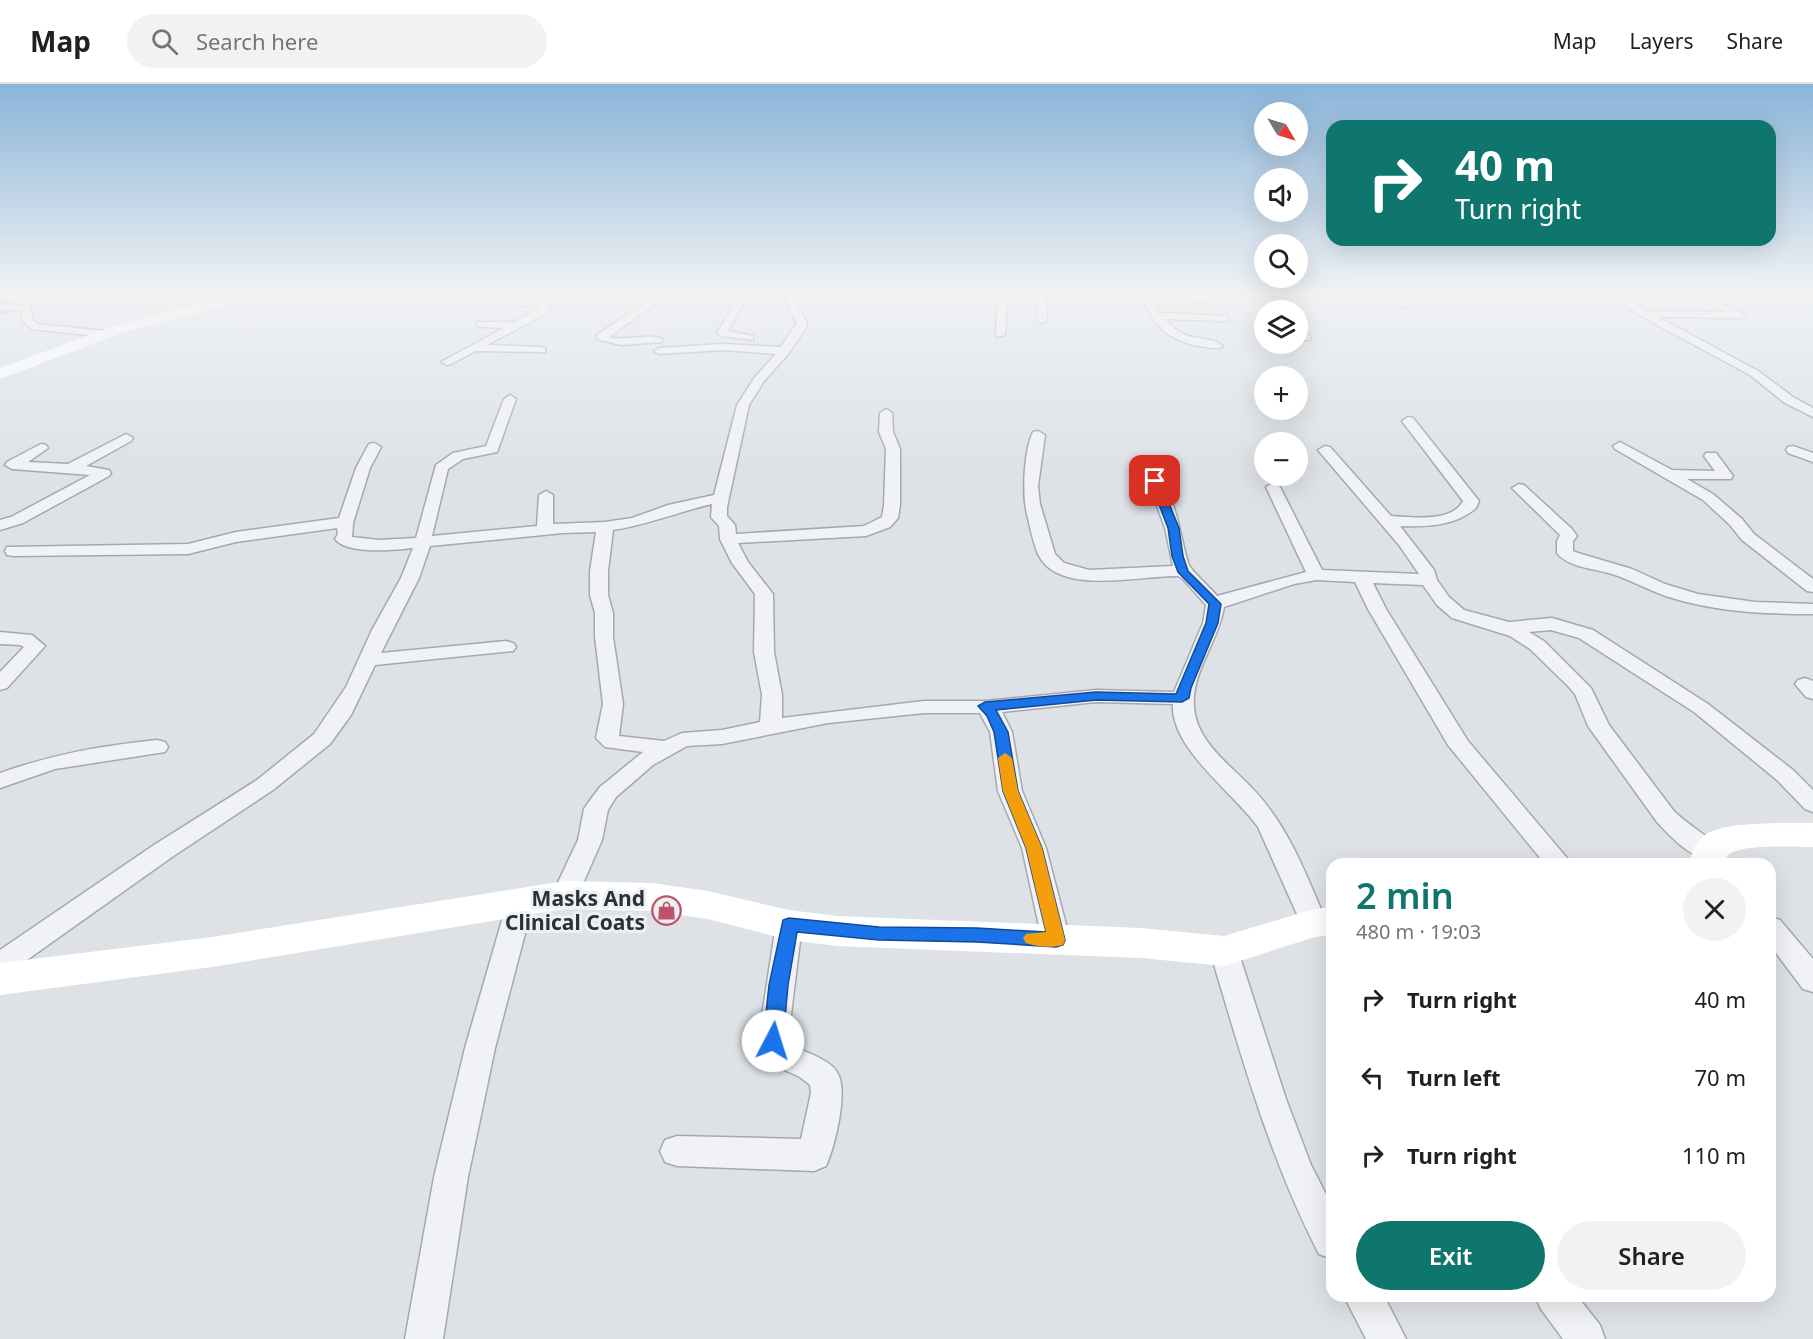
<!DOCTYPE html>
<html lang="en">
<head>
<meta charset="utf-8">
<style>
  body { margin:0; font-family:"Noto Sans",sans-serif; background:#f2f2f2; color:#202124; height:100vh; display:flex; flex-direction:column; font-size:22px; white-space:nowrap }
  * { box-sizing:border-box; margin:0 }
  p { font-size:20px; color:#757577 }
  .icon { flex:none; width:33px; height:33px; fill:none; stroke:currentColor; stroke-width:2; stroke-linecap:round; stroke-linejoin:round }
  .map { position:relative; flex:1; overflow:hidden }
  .panel { position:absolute; left:1326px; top:774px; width:450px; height:444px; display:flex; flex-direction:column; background:#fff; border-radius:18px; box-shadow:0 6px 24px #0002 }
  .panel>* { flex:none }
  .guide { position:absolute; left:1326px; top:36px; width:450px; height:126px; border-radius:18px; box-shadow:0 6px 24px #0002; background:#0f766e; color:#fff; overflow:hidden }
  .needle { width:39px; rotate:128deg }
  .controls { position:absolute; left:1254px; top:18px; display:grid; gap:12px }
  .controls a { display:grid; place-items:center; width:54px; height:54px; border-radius:50%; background:#fff; box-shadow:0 6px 24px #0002; font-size:30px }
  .pin { position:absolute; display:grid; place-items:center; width:51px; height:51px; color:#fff; margin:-26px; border-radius:12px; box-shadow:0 3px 9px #0006 }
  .me { position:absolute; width:66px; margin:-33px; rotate:5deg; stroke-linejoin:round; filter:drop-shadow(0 0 4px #0008) }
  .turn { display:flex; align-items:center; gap:21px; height:126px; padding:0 30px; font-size:27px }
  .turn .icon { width:78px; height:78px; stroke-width:2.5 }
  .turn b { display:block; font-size:42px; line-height:51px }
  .round { display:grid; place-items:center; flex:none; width:63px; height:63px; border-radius:32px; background:#f2f2f2 }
  .headline { display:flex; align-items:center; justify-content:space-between; height:102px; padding:0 30px }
  h1 { font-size:36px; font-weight:600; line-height:45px; color:#0f766e }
  .cta { display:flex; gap:12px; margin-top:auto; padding:12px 30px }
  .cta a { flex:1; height:69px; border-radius:36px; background:#0f766e; color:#fff; font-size:24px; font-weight:600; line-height:69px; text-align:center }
  .cta a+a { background:#f2f2f2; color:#202124 }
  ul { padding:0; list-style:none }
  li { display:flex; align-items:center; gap:18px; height:78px; padding:0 30px }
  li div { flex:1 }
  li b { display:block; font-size:22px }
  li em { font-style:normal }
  header { display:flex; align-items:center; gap:36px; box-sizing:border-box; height:84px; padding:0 30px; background:#fff; border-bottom:2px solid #e0e0e0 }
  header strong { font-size:28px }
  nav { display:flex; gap:33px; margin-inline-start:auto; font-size:21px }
  .search { width:420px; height:54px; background:#f2f2f2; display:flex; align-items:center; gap:15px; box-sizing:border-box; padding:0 21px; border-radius:33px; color:#757577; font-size:22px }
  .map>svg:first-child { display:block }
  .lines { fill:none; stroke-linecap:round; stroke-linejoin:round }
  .stream { stroke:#9db3c2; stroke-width:3 }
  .street-casing { stroke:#a4a9af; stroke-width:3 }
  .street { fill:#f1f2f5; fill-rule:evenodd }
  .secondary { fill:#fff; fill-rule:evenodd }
  .route { fill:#1a73e8; stroke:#114b97; stroke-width:1.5 }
  .slow { fill:#f59e0b }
  .labels { text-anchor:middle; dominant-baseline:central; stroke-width:6; stroke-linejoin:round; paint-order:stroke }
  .near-poi-label { font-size:21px; font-weight:bold; fill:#29313b; stroke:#eef1f4; text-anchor:end }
</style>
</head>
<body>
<header>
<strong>Map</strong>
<div class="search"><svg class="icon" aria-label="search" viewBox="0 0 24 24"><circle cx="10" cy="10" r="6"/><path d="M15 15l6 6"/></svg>Search here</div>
<nav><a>Map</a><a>Layers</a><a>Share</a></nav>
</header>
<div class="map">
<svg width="1813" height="1255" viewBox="0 0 1813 1255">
  <rect width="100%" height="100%" fill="#dee2e6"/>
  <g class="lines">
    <path class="stream" d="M0 229 18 225"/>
    <defs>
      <path id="street" d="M222 208H235L243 213 238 216Z
        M397 208H406L407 209 402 212Z
        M548 208H558L549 218V225L542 232 487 261 541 263 545 264V268L476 267 451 280 447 281 441 278 504 244 481 243 477 242V238H515L541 222 510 221 507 220V216H541Z
        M606 208H617L600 220H594V216Z
        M652 208H662L655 220 609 253C624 258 653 248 663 256L662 258 621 261 597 255V251L648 216Z
        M738 208H748L746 214 728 247 753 252V256L722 252 717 249 735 219Z
        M788 208H798L796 218 807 239 806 244 789 269 764 297 749 321 727 423V432L735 441 736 450 864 442 882 433 884 421 886 365 879 348 880 329 886 325 892 329 893 348 900 365V421L898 434 890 443 866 452 738 459 748 478 773 510 774 568 782 611V634L924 617H985L1096 606 1174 608 1203 539 1206 521 1182 494 1178 492C1141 491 1058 513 1038 470 1033 458 1030 443 1027 430 1022 411 1024 366 1033 348L1038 347 1045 351 1038 402 1040 420 1055 470 1064 479 1089 486 1173 482 1165 444 1148 397 1155 393C1174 397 1182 464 1189 481 1193 489 1211 504 1217 512L1306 488 1266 403 1273 399 1280 403 1322 486 1419 490 1399 461 1318 366 1325 362 1330 363 1391 432C1412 433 1452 439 1463 417L1402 337 1408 333 1413 334 1479 417 1476 424C1455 442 1427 443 1400 442L1434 486 1437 496 1449 513 1464 526 1509 538 1552 534 1593 546 1708 620 1793 686 1813 706V728L1805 725 1777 696 1694 628 1579 554 1551 546 1529 548 1544 557 1591 604 1609 641 1673 726C1687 741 1712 753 1721 768L1718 774C1696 781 1671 753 1657 738L1588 642 1575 610 1568 602 1530 565 1510 552 1452 534 1437 521 1423 501 1373 499 1386 525 1468 657 1572 780H1545L1448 661 1368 525 1355 498 1316 496 1294 500 1224 523C1219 557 1191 588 1194 623 1196 657 1230 681 1251 703 1289 742 1306 791 1327 839L1324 846 1314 849 1304 846 1258 743C1234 709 1170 664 1173 620L1096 618 1002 628 1012 648 1022 707 1046 764 1070 856 1066 863 1056 866 1046 863 1042 856 1022 764 998 707 990 648 980 629H924L828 639 722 660 687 662 653 681 616 713 608 726 602 756 578 811 574 818 565 821 556 818 552 811 578 756 584 725 588 719 600 703 643 668 605 663 596 654 603 620 595 553V529L590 511V487L596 448 563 449 430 462 419 494 381 569 506 557 513 559 516 563 513 567 375 581 351 631 330 660 273 706 172 773 10 888 0 891V866L154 761 257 696 314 650 346 603 372 546 401 494 413 464C393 466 348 471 335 455L338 450 337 444 236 458 188 470 13 472 7 471 5 467 7 463 188 460 236 448 339 434 356 384 369 360 374 359 381 363 370 384 353 439 352 453 379 456 416 454 436 381 453 369 486 362 504 315 510 311 516 315 497 368 463 375 448 385 432 452 537 442 539 411 546 407 553 411V440L605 438 632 434 668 421 714 411 737 321 755 293 776 270 722 266 659 270 654 267 659 264 722 260 781 263 797 239 786 218ZM712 420 711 433 719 442 720 455 732 479 755 510 754 568 762 611 760 638 722 646 682 649 664 657 619 652 623 620 613 553V529L608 511V487L613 446C647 441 678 428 712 420Z
        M1001 208H1025L1046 212 1047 236 1042 239 1037 236 1038 216 1012 212 1007 223 1005 251 996 253 997 223 1003 210Z
        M1142 208 1209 213V217L1206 218 1153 214 1160 229 1228 232V236L1224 237 1165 235C1189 263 1205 248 1223 262 1218 266 1213 264 1206 263 1172 259 1150 243 1142 208Z
        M1259 208H1268L1283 226H1273Z
        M1383 208H1394L1413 222 1405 224Z
        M1496 208H1619L1647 227 1726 228 1686 208H1698L1746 231 1741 234 1658 233 1758 287 1793 313 1813 324V333L1785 319 1750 291 1639 231 1611 212 1500 211Z
        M1813 208V212H1801L1796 209Z
        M0 220 29 221 33 236 38 240 105 247 110 250 105 253 31 245 23 237 21 226H0Z
        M1298 243 1310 252V256H1302L1298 251Z
        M126 350 133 354 131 357 86 382 109 386 111 389 109 392 23 439 0 446V436L11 433 90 391 12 385 5 381 7 378 41 360 46 361 48 364 28 378 68 380Z
        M1620 358 1672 386 1715 387 1704 372 1706 369H1716L1733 392 1731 395H1687L1713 410 1742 435 1754 450 1813 495V508L1807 507 1742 456 1730 441 1703 416 1615 365 1613 362Z
        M1793 362 1813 369V378L1788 369 1786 366 1788 363Z
        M1519 400 1524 401 1572 445 1577 452 1573 457V467L1578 469 1632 485 1665 500 1698 510 1755 518 1813 520V530C1765 530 1718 528 1672 514 1651 508 1632 496 1612 490 1596 485 1567 483 1557 469V457L1560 451 1512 404Z
        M0 548 32 551 45 562 7 604 0 606V588L24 563 20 561 0 560Z
        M1805 594 1813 597V615L1806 613 1795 600 1798 596Z
        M157 656 165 658 168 663 165 668 55 685 0 704V689C54 670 100 662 157 656Z
        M520 809 529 812 533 819 495 964 468 1093 443 1255H405L434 1093 465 964 507 819 511 812Z
        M789 831 799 834 802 841 788 955C796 967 811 968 823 976 830 980 836 984 839 992 847 1012 835 1062 826 1082L814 1087 677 1082 665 1078 660 1067 665 1056 677 1052 801 1055 811 1009 810 1001 800 993 771 980 758 957 776 841 779 834Z
        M1770 833 1780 836 1813 875V908L1803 905 1770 861Z
        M1224 856 1234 859 1238 867 1286 1015 1311 1081 1332 1122V1175L1319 1170C1269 1073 1241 971 1210 867L1214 859Z
        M1344 1212H1384L1406 1255H1366Z
        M1535 1212H1577L1600 1241 1605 1255H1563L1541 1225Z"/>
    </defs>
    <use href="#street" class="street-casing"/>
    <use href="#street" class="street"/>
    <path class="secondary" d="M244 208H267L266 211 124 248 0 295V284L114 242Z
      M1813 739V763C1794 763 1739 759 1727 772L1726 780H1690C1691 768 1695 759 1705 751 1723 737 1788 739 1813 739Z
      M565 797 652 799 708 807 789 826 837 832 1141 844 1224 852 1314 825 1332 823V851L1315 853 1224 882 1141 874 837 862 789 856 708 835 652 827 565 825 212 883 0 911V879L212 853Z"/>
  </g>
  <linearGradient id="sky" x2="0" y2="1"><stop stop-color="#8ab4d9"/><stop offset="0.54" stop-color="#f0f2f4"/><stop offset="1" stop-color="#f0f2f4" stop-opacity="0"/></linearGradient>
  <rect width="1813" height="384" fill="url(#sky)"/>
  <path class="route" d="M1155 394 1160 397 1179 444 1183 472 1188 487 1221 520 1218 539 1191 604 1189 614 1182 618 1096 616 996 626 1008 648 1018 707 1042 764 1065 856 1063 861 1056 863 977 858 879 856 797 848 788 901 783 957 780 963 773 966 766 963 763 957 769 901 783 836 789 834 879 843 977 844 1046 848 1026 764 1003 707 994 648 987 632 978 622 985 618 1096 608 1176 610 1206 539 1209 520 1178 488 1172 472 1168 444 1150 397Z"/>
  <path class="slow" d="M1005 669 1012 674 1018 707 1042 764 1065 856 1063 861C1052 864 1037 863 1026 859L1023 854 1026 850 1046 848 1026 764 1003 707 998 674Z"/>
  <defs>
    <symbol id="shop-ring" viewBox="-11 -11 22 22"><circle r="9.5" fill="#eef1f4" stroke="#be516b" stroke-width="1.5"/><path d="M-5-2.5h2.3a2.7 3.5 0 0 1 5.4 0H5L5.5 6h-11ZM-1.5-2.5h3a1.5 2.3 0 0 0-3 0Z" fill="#be516b"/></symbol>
  </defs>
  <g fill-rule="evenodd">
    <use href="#shop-ring" x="650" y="810" width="33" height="33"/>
  </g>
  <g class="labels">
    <g class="near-poi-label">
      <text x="645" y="814">Masks And<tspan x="645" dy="24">Clinical Coats</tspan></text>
    </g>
  </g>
</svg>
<div class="controls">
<a><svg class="needle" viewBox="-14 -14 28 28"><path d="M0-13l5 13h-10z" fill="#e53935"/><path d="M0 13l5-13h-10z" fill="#757577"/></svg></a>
<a><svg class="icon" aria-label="sound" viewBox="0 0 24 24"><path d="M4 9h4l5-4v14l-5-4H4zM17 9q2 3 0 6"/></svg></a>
<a><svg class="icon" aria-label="search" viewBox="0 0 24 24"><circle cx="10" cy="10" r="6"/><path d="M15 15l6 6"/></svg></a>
<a><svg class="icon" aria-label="layers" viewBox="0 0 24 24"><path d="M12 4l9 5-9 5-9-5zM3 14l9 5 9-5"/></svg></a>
<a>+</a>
<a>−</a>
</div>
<div class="pin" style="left:1155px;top:397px;background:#d93025"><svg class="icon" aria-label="arrive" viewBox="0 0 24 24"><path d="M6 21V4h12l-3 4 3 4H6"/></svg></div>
<svg class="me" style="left:773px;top:957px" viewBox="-20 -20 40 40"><circle r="19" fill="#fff"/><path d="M0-13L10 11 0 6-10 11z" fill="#1a73e8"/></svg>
<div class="guide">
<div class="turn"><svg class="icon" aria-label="right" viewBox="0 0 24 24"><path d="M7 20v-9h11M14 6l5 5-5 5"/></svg><div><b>40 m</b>Turn right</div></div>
</div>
<section class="panel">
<div class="headline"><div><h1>2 min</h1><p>480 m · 19:03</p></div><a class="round"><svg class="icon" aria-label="close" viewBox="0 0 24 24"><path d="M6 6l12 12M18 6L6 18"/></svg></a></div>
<ul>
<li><svg class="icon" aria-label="right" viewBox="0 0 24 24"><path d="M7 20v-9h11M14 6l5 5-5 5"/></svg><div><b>Turn right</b></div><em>40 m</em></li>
<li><svg class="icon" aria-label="left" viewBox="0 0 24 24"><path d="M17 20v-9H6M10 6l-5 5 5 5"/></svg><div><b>Turn left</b></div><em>70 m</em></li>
<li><svg class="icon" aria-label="right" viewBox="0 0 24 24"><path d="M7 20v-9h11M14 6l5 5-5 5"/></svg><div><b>Turn right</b></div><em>110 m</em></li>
</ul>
<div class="cta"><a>Exit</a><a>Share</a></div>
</section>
</div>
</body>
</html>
